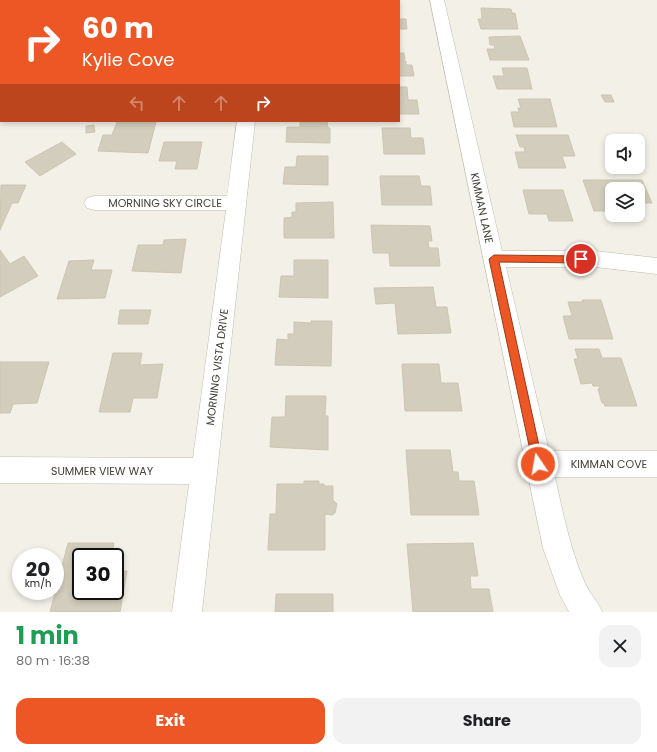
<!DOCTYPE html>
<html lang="en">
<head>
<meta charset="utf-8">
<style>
  body { margin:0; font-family:Poppins,sans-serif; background:#f2f2f2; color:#202124; height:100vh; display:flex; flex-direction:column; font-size:15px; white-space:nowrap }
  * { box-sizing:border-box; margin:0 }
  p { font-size:13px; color:#757577 }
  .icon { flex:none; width:22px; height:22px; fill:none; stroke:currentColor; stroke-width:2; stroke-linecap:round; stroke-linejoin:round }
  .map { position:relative; height:612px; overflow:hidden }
  .details { display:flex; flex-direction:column; background:#fff; flex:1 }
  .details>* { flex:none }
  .top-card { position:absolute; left:0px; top:0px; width:400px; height:122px; box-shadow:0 2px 6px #0003; background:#ec5725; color:#fff; overflow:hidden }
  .controls { position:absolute; left:605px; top:134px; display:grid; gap:8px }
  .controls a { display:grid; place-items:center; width:40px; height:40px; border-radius:8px; background:#fff; box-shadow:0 2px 6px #0003; font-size:20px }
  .speed { position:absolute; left:12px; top:548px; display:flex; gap:8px; font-size:20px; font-weight:700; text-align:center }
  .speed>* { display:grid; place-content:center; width:52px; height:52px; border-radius:50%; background:#fff; box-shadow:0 2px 6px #0003; line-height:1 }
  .speed small { font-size:10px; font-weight:400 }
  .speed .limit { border:2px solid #111; border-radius:6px; background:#fff; color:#111 }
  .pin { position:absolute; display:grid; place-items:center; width:34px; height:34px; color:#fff; margin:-17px; border:2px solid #fff; border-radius:50%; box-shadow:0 1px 4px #0007 }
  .me { position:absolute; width:44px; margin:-22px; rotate:348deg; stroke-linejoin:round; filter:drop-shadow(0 0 3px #0008) }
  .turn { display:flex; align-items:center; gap:14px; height:84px; padding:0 16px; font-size:18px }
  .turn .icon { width:52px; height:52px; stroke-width:2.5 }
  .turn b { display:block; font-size:28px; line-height:34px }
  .lanes { display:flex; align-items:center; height:38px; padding:0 16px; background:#0003; justify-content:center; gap:20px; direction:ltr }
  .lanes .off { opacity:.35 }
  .round { display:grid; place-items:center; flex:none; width:42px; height:42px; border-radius:12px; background:#f2f2f2 }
  .overview { display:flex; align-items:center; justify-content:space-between; height:68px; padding:0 16px }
  h1 { font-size:24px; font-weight:700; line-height:30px; color:#1e9e55 }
  .primary-button { display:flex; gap:8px; margin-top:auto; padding:8px 16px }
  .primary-button a { flex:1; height:46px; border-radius:12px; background:#ec5725; color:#fff; font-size:16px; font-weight:700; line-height:46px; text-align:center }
  .primary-button a+a { background:#f2f2f2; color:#202124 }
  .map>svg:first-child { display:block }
  .building { fill:#d3cdbd; stroke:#cec5b1 }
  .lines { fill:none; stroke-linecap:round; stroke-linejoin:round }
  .minor-casing { stroke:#c0bcad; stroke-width:1 }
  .minor { fill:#fff; fill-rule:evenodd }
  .route { fill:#ec5725; stroke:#993918 }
  .labels { text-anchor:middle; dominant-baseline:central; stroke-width:3; stroke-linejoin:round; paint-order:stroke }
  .street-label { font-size:11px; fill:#454137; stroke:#fff }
</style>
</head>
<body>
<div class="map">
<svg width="657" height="612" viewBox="0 0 657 612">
  <rect width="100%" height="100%" fill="#f2f0e7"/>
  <path class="building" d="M146 0H186L146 1Z
    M296 0H333V1H296Z
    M481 8 511 9 512 13H515L518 29H481L478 19H482Z
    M399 19H406L407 29H399Z
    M520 36 529 60H490L487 49H495L494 45H490L489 37Z
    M399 53H404L405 59 403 61H406V65H412L414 76H399Z
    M502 68H527L532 89H497L493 76H504Z
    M399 87H407L408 100H417L419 114H399Z
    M601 95H611L614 102H605Z
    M518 99H550L557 127H514L511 112H519L518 108H521Z
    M300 121H327L328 128H330V143L286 142 287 127H300Z
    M117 122H156L148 153 98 151 103 135H112Z
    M94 125 95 132 86 133V126Z
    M382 128H410L411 138H423L425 154H384Z
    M516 135H568L575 156H562L566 168H519L515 152H525L524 147H520Z
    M62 142 76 154 40 176 25 162Z
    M164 142H202L197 169H175L177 161H159Z
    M297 156H328V185L283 184 285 167H296Z
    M380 176H419L421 186H430L432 205H382Z
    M583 180H642L652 203H639L638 204V189H612V211H594Z
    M1 185H26L18 203H12L0 230Z
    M523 190H563L573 221H549L547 214H529Z
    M333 202 334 238H284V218L292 217V212H296V203Z
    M371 225 430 226 432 241H428L429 248H438L440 266H390L389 253H373Z
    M186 239 181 273 132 271 138 245H163L164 240Z
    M0 250 10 264 24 256 38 276 0 297Z
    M94 260 91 270H112L105 298 57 299 69 261Z
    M294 260H328V298L279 297 281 276H294Z
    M433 287 436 307H447L451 333 398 334 395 303 376 304 374 288Z
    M582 300H601L613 339H569L563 316H572L568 302H583Z
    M120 310H151L148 324H118Z
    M311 321H332L331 366 275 365 277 339 288 340V334H294V322L311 323Z
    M575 349H599L602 358H621L637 406H605L604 403H602L598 389H600L599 386H593L592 383 581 384 574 359H578Z
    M113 353H142L140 365 163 364 157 398H133L130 412H99Z
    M0 362H49L37 403 13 404 10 413H0Z
    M402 364H439L441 383H458L462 411H405Z
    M286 396H326L325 416H328V450L270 447 272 417H285Z
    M406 450H450L453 472H458L459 481H474L479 515H411Z
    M304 481H319V484H324V486H333V500L337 504 335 513 332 515 325 514V550H268L270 514H276L277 484H304Z
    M68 543H114L111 557H81V591H115V571H127L120 612H50Z
    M473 543 478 576H470L471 589H489L493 612H413L407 544Z
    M276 594H333V612H275Z"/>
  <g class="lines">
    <defs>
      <path id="minor" d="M254 0H268V1H254Z
        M430 0H444L502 251H595L657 258V274L595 267H506L549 451H657V477H555C563 513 570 549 585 583 589 593 598 601 602 612H569L560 595 543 548Z
        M237 121H255L202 612H172L189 484 0 483V457L193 458 226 210H94L87 208 84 203 87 198 94 196H227Z"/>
    </defs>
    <use href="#minor" class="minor-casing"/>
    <use href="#minor" class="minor"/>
  </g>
  <path class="route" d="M494 255 581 256 585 259 581 263 499 262 543 464 542 467 538 469 534 467 533 464 489 259Z"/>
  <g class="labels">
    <g class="street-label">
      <text x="165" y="203">MORNING SKY CIRCLE</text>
      <text transform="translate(482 208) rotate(78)">KIMMAN LANE</text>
      <text transform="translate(217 367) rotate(-83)">MORNING VISTA DRIVE</text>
      <text x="609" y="464">KIMMAN COVE</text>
      <text x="102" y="471">SUMMER VIEW WAY</text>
    </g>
  </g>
</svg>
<div class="controls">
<a><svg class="icon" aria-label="sound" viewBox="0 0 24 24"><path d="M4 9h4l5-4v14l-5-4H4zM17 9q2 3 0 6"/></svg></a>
<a><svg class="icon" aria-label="layers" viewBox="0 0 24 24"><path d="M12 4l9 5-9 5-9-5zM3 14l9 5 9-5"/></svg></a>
</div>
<div class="speed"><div>20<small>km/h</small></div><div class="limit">30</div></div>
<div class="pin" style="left:581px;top:259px;background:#d93025"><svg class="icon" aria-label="arrive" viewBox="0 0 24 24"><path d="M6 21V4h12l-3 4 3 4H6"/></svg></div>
<svg class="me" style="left:538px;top:464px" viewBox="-20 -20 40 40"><circle r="17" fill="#ec5725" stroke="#fff" stroke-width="3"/><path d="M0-11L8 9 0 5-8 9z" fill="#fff"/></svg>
<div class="top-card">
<div class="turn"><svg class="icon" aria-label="right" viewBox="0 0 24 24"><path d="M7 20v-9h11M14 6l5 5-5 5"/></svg><div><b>60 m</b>Kylie Cove</div></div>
<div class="lanes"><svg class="icon off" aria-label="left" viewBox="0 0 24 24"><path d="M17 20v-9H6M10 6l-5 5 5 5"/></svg><svg class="icon off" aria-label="ahead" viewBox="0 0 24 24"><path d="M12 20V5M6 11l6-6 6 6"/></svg><svg class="icon off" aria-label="ahead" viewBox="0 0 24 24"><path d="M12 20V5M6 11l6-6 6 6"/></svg><svg class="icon" aria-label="right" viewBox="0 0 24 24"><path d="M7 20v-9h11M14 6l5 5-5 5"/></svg></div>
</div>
</div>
<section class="details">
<div class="overview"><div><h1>1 min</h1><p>80 m · 16:38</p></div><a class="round"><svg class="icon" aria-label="close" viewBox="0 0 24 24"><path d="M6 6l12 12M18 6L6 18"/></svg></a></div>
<div class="primary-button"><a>Exit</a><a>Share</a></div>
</section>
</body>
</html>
